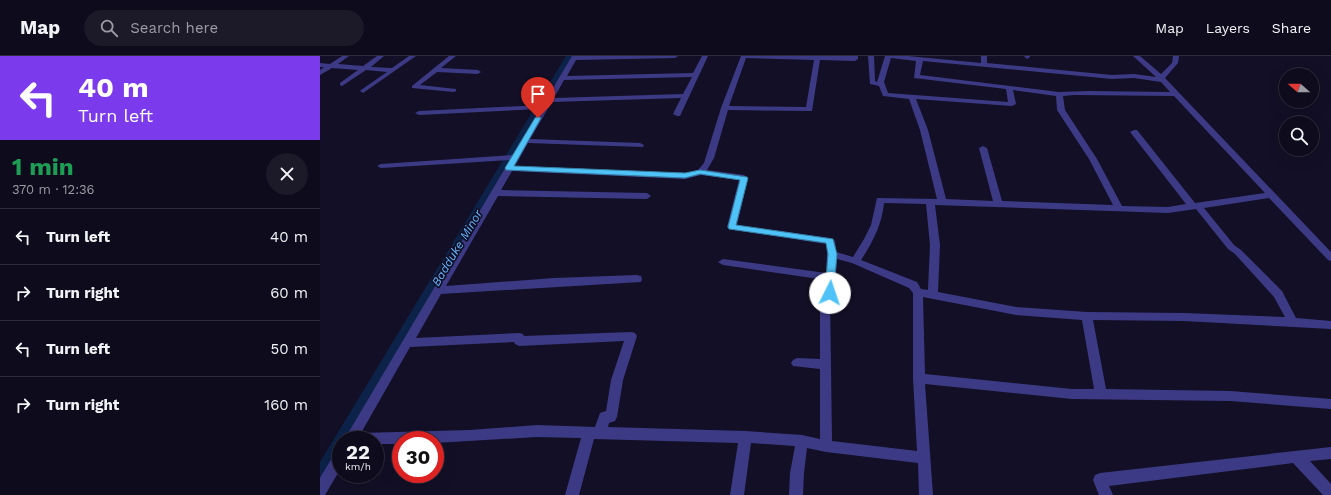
<!DOCTYPE html>
<html lang="en">
<head>
<meta charset="utf-8">
<style>
  body { margin:0; font-family:"Work Sans",sans-serif; background:#1c1929; color:#f1f3f6; height:100vh; display:flex; flex-direction:column; font-size:15px; white-space:nowrap }
  * { box-sizing:border-box; margin:0 }
  p { font-size:13px; color:#9b9ba3 }
  .icon { flex:none; width:22px; height:22px; fill:none; stroke:currentColor; stroke-width:2; stroke-linecap:round; stroke-linejoin:round }
  .map { position:relative; flex:1; overflow:hidden }
  .sheet { display:flex; flex-direction:column; background:#0e0b1c; width:320px }
  .sheet>* { flex:none }
  .top-card { background:#7c3aed; color:#fff; overflow:hidden }
  .needle { width:26px; rotate:290deg }
  .fabs { position:absolute; left:959px; top:12px; display:grid; gap:8px }
  .fabs a { display:grid; place-items:center; width:40px; height:40px; border-radius:50%; background:#0e0b1c; box-shadow:0 4px 16px #0002,0 0 0 1px #2e2b3b; font-size:20px }
  .speed { position:absolute; left:12px; top:375px; display:flex; gap:8px; font-size:20px; font-weight:700; text-align:center }
  .speed>* { display:grid; place-content:center; width:52px; height:52px; border-radius:50%; background:#0e0b1c; box-shadow:0 4px 16px #0002,0 0 0 1px #2e2b3b; line-height:1 }
  .speed small { font-size:10px; font-weight:400 }
  .speed .limit { border:6px solid #d22; background:#fff; color:#111 }
  .pin { position:absolute; display:grid; place-items:center; width:34px; height:34px; color:#fff; margin:-41px -17px; border-radius:50% 50% 50% 0; rotate:-45deg; box-shadow:0 0 4px #0007 }
  .pin .icon { rotate:45deg }
  .me { position:absolute; width:44px; margin:-22px; rotate:4deg; stroke-linejoin:round; filter:drop-shadow(0 0 3px #0008) }
  .turn { display:flex; align-items:center; gap:14px; height:84px; padding:0 12px; font-size:18px }
  .turn .icon { width:52px; height:52px; stroke-width:2.5 }
  .turn b { display:block; font-size:28px; line-height:34px }
  .round { display:grid; place-items:center; flex:none; width:42px; height:42px; border-radius:21px; background:#1c1929 }
  .head { display:flex; align-items:center; justify-content:space-between; height:68px; padding:0 12px }
  h1 { font-size:24px; font-weight:700; line-height:30px; color:#1e9e55 }
  ul { padding:0; list-style:none }
  li { display:flex; align-items:center; gap:12px; height:56px; padding:0 12px; border-top:1px solid #2e2b3b }
  li div { flex:1 }
  li b { display:block; font-size:15px }
  li em { font-style:normal }
  header { display:flex; align-items:center; gap:24px; box-sizing:border-box; height:56px; padding:0 20px; background:#0e0b1c; border-bottom:1px solid #2e2b3b }
  header strong { font-size:19px }
  nav { display:flex; gap:22px; margin-inline-start:auto; font-size:14px }
  .search { width:280px; height:36px; background:#1c1929; display:flex; align-items:center; gap:10px; box-sizing:border-box; padding:0 14px; border-radius:22px; color:#9b9ba3; font-size:15px }
  main { display:flex; flex:1; min-height:0 }
  .map>svg:first-child { display:block }
  .lines { fill:none; stroke-linecap:round; stroke-linejoin:round }
  .canal { fill:#0c2248; fill-rule:evenodd }
  .minor { fill:#3d3a85; fill-rule:evenodd }
  .route { fill:#4fc3f7; stroke:#337fa1 }
  .labels { text-anchor:middle; dominant-baseline:central; stroke-width:3.5; stroke-linejoin:round; paint-order:stroke }
  .water-label { font-size:12px; font-style:italic; fill:#62b6ff; stroke:#130f26 }
</style>
</head>
<body>
<header>
<strong>Map</strong>
<div class="search"><svg class="icon" aria-label="search" viewBox="0 0 24 24"><circle cx="10" cy="10" r="6"/><path d="M15 15l6 6"/></svg>Search here</div>
<nav><a>Map</a><a>Layers</a><a>Share</a></nav>
</header>
<main>
<section class="sheet">
<div class="top-card">
<div class="turn"><svg class="icon" aria-label="left" viewBox="0 0 24 24"><path d="M17 20v-9H6M10 6l-5 5 5 5"/></svg><div><b>40 m</b>Turn left</div></div>
</div>
<div class="head"><div><h1>1 min</h1><p>370 m · 12:36</p></div><a class="round"><svg class="icon" aria-label="close" viewBox="0 0 24 24"><path d="M6 6l12 12M18 6L6 18"/></svg></a></div>
<ul>
<li><svg class="icon" aria-label="left" viewBox="0 0 24 24"><path d="M17 20v-9H6M10 6l-5 5 5 5"/></svg><div><b>Turn left</b></div><em>40 m</em></li>
<li><svg class="icon" aria-label="right" viewBox="0 0 24 24"><path d="M7 20v-9h11M14 6l5 5-5 5"/></svg><div><b>Turn right</b></div><em>60 m</em></li>
<li><svg class="icon" aria-label="left" viewBox="0 0 24 24"><path d="M17 20v-9H6M10 6l-5 5 5 5"/></svg><div><b>Turn left</b></div><em>50 m</em></li>
<li><svg class="icon" aria-label="right" viewBox="0 0 24 24"><path d="M7 20v-9h11M14 6l5 5-5 5"/></svg><div><b>Turn right</b></div><em>160 m</em></li>
</ul>
</section>
<div class="map">
<svg width="1011" height="439" viewBox="0 0 1011 439">
  <rect width="100%" height="100%" fill="#130f26"/>
  <g class="lines">
    <path class="canal" d="M246 0H254L32 384H21V403L6 428 0 431V406Z"/>
    <path class="minor" d="M22 0H29L18 8 43 10 57 0H64L51 11 72 12 89 0H96L43 37 40 35 41 34 67 16 46 14 22 30 20 29V27L38 14 12 12 0 19V14L4 11H0V7L10 8Z
      M129 0H136L121 12 158 14 161 16 158 18 117 16 100 29 136 33V35L134 36 92 32V30Z
      M252 0H358L355 2 256 4 247 20 373 17 382 0H388L360 60H357L353 58 361 42 232 46 210 83 320 87 324 89 323 91 208 87 195 110 365 117 378 114 384 107 401 52 421 0H538V3L535 5 500 4 492 55 408 54 394 102 387 114 424 119 428 122 417 169 510 182 515 185 516 196 533 201 544 183 551 169 557 142 617 143 600 74 589 43 563 40 559 30 550 28 548 0H554L555 25 557 26 565 0H588L661 7V0H667V7L792 19 814 18 836 21 813 0H820L841 18 852 7 853 0H859L858 7 845 22 1011 196V205L1008 204 949 142 884 152 914 189 921 194 962 235 976 262 1011 265V273L864 265 773 264 786 333 910 335 1011 343V353L910 345 752 343 605 328 613 439H599L598 407 506 396 487 392 484 417 483 439H469L470 417 475 390 431 387 424 439H410L418 387 274 383 259 439H245L261 382 217 381 115 387V384H81V388H55V384H24L190 104 61 112 57 110 61 108 193 99 220 53 99 59 95 57 99 55 223 49ZM426 2 494 4 486 51 409 50ZM571 2 596 5 594 22 686 33 688 46 568 37 564 26ZM603 5 792 23 814 22 841 26 850 36 768 35 739 36 600 19ZM372 21 363 38 234 42 244 24ZM693 34 736 40 737 54 769 103 793 149 682 145 667 92 663 90 659 92 673 145 626 143 608 74 596 43 692 50 696 48ZM754 39 854 40 945 137 875 147 817 74H814L810 76 866 148 848 151 802 150 777 103 745 54 743 40ZM192 115 365 123 381 119 419 124 407 171 409 173 506 188 507 198 506 217 403 203 398 206 403 209 506 224 505 233 501 234 500 237V303L477 302 473 304 471 307 473 310 500 313V383L482 379 425 375 288 371 289 367 295 365 297 361 303 324 317 280 315 277 311 276 204 280 203 278 199 277 96 282 121 238 321 226 322 223 321 220 317 219 234 222 126 230 178 140 327 143 331 140 327 137 181 134ZM564 147 606 148 610 189 608 234 601 233 597 226 541 204C553 186 562 168 564 147ZM615 149 848 157 876 153 908 193 915 198 954 241 965 261 864 257 767 256 696 251 618 236 620 189ZM517 203 532 207 589 232 593 237V322L597 395 512 385 510 241 514 240 515 237ZM603 241 696 259 762 264 774 333H752L605 318ZM304 285 291 324 286 355 280 357 275 371 217 369 150 374 41 377 90 291 194 286 195 288 199 290Z
      M704 0H710V1L707 3Z
      M1011 391V403L990 405 1011 428V439H1003L973 407 789 430 793 439H779L773 424 775 419 780 417Z
      M21 393V412L5 439H0V422L16 395Z"/>
  </g>
  <path class="route" d="M218 60 221 62 194 110 365 117 380 114 427 121 428 122 416 169 513 183 517 198 513 240H507L505 237 508 198 506 187 409 173 408 171 420 124 380 118 365 122 186 114 185 112 215 62Z"/>
  <g class="labels">
    <g class="water-label">
      <text transform="translate(137 192) rotate(-59)">Badduke Minor</text>
    </g>
  </g>
</svg>
<div class="fabs">
<a><svg class="needle" viewBox="-14 -14 28 28"><path d="M0-13l5 13h-10z" fill="#e53935"/><path d="M0 13l5-13h-10z" fill="#9b9ba3"/></svg></a>
<a><svg class="icon" aria-label="search" viewBox="0 0 24 24"><circle cx="10" cy="10" r="6"/><path d="M15 15l6 6"/></svg></a>
</div>
<div class="speed"><div>22<small>km/h</small></div><div class="limit">30</div></div>
<div class="pin" style="left:218px;top:62px;background:#d93025"><svg class="icon" aria-label="arrive" viewBox="0 0 24 24"><path d="M6 21V4h12l-3 4 3 4H6"/></svg></div>
<svg class="me" style="left:510px;top:237px" viewBox="-20 -20 40 40"><circle r="19" fill="#fff"/><path d="M0-13L10 11 0 6-10 11z" fill="#4fc3f7"/></svg>
</div>
</main>
</body>
</html>
